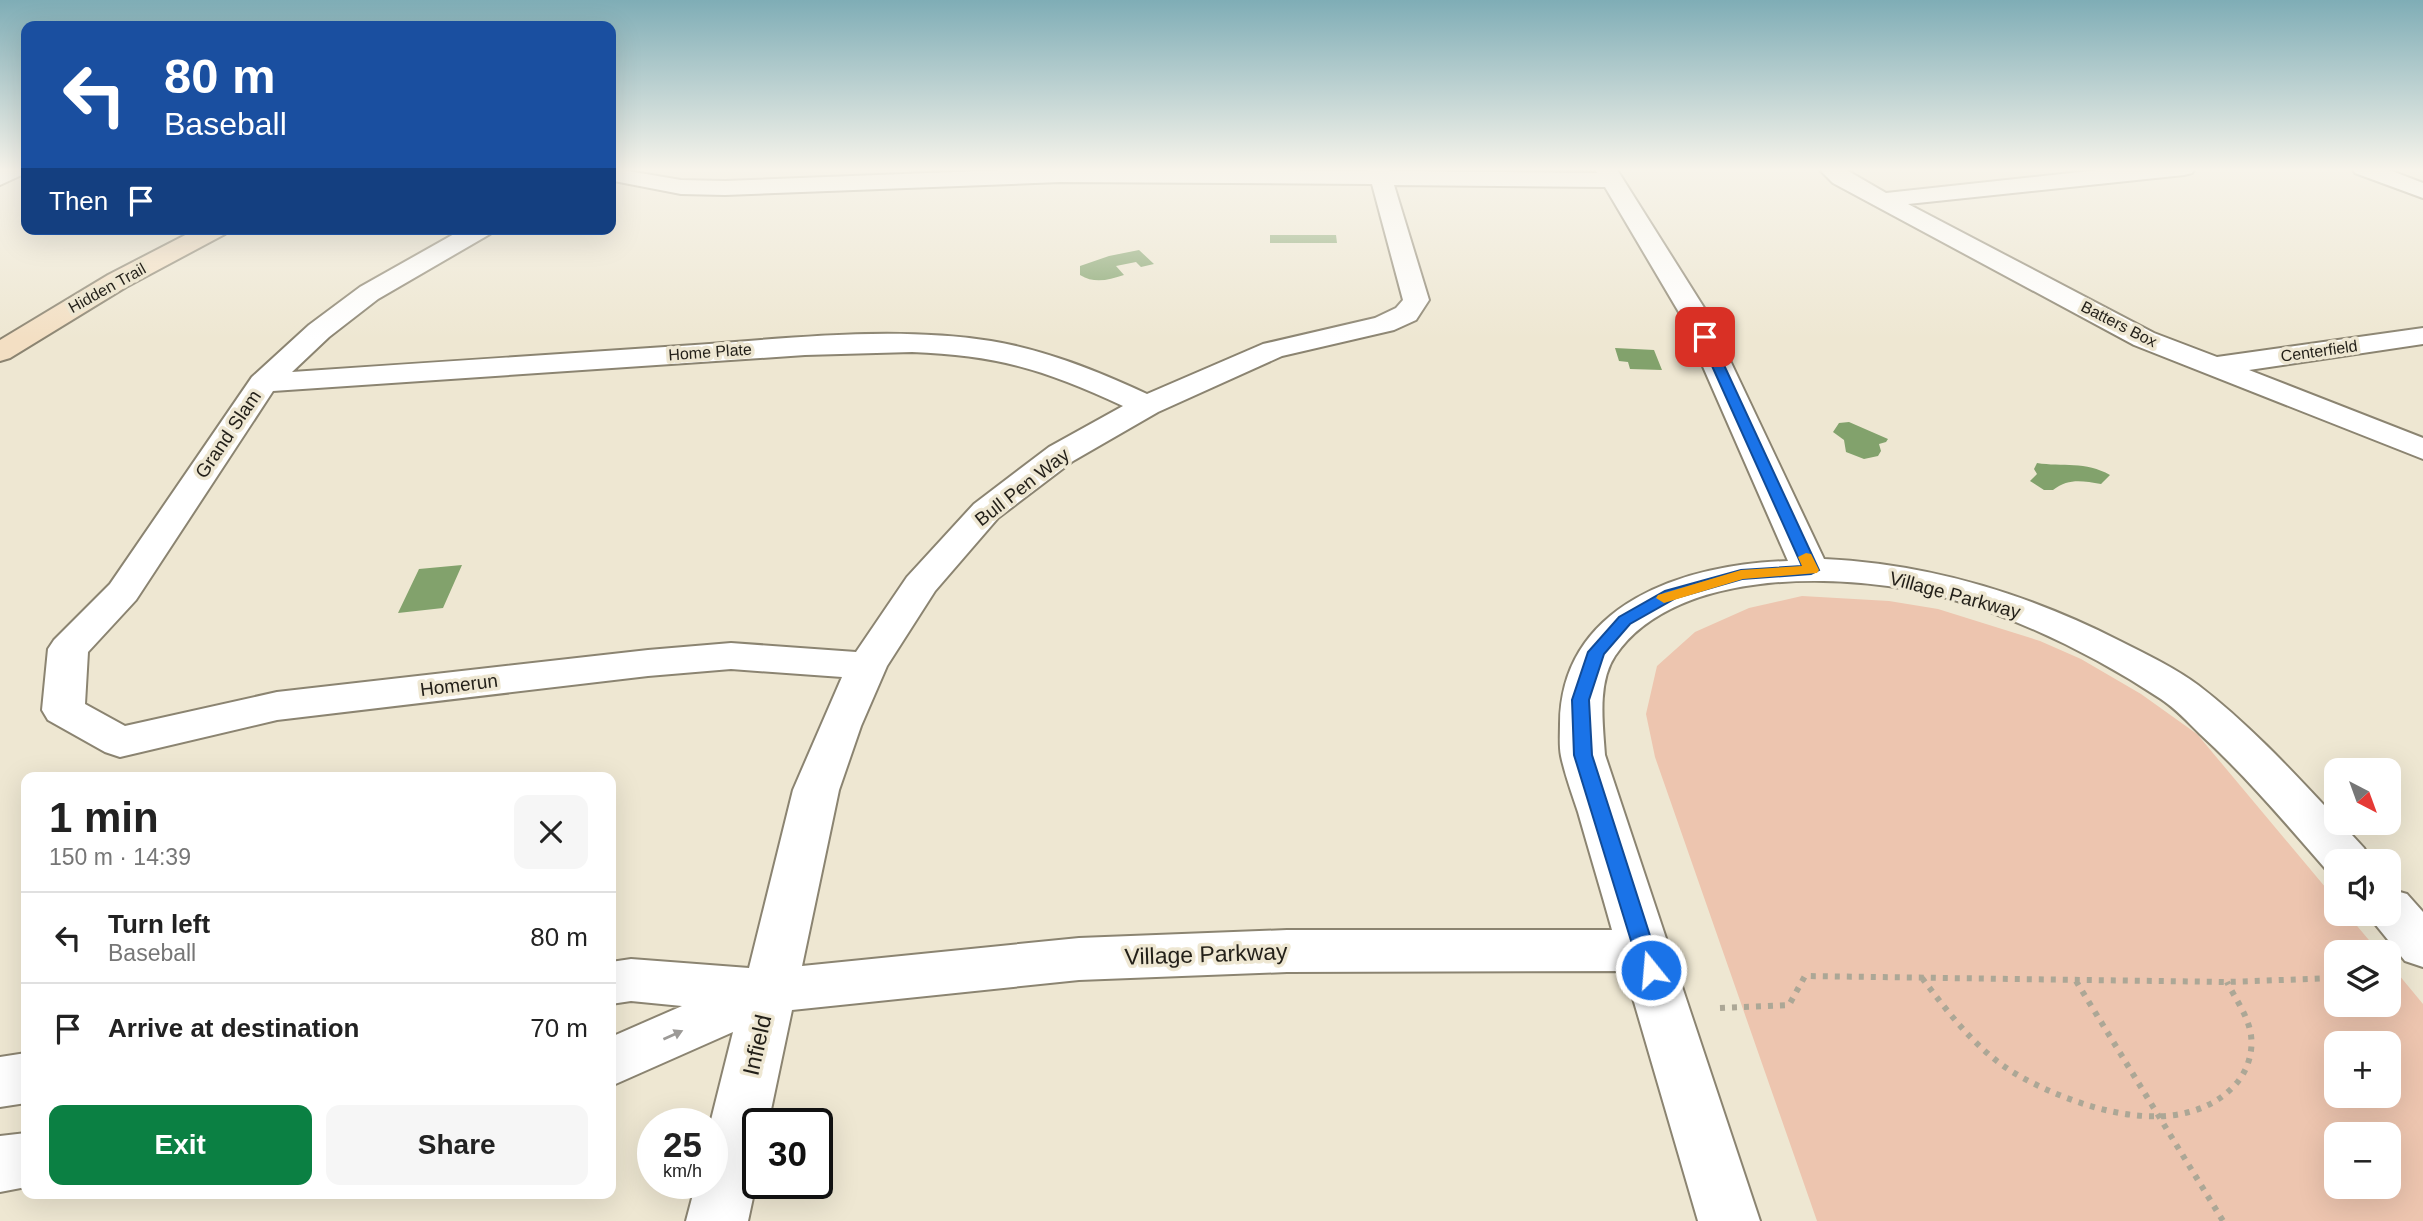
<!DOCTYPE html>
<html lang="en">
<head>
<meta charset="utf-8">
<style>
  body { margin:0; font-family:Arial,sans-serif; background:#f6f6f6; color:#222; height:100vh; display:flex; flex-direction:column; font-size:26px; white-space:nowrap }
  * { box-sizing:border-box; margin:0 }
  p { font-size:23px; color:#767676 }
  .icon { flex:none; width:38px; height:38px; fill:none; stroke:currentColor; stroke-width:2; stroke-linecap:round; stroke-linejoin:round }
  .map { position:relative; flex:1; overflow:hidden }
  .panel { position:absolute; left:21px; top:772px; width:595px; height:427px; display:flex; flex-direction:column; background:#fff; border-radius:14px; box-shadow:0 7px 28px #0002 }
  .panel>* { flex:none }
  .guide { position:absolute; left:21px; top:21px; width:595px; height:214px; border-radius:14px; box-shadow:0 7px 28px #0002; background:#1a4fa0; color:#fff; overflow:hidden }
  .needle { width:46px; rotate:139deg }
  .fabs { position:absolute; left:2324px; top:758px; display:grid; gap:14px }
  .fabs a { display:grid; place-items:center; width:77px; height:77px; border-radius:14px; background:#fff; box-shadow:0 7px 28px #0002; font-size:35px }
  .speed { position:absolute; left:637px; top:1108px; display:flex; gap:14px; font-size:35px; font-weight:700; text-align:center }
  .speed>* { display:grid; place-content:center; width:91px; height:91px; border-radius:50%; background:#fff; box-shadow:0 7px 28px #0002; line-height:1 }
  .speed small { font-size:18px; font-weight:400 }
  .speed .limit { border:4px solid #111; border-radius:10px; background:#fff; color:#111 }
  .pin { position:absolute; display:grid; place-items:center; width:60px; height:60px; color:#fff; margin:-30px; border-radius:14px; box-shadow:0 4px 10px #0006 }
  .me { position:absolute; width:77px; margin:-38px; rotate:343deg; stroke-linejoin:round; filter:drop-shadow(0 0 5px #0008) }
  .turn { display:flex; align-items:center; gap:24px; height:147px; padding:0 28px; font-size:32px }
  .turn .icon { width:91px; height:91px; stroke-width:2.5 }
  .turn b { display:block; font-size:49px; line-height:60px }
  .then { display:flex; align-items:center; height:66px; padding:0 28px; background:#0003; gap:14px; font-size:26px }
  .round { display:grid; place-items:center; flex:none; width:74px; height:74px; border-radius:14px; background:#f6f6f6 }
  .summary { display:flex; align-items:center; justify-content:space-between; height:119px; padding:0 28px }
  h1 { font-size:42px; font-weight:600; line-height:52px }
  .button { display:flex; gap:14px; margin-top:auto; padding:14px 28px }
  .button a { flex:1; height:80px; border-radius:14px; background:#0b8043; color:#fff; font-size:28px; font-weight:600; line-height:80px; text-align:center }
  .button a+a { background:#f6f6f6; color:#222 }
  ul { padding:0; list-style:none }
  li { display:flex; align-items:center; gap:21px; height:91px; padding:0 28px; border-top:2px solid #e0e0e0 }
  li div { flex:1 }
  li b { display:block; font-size:26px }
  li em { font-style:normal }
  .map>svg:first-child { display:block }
  .green { fill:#edc5af; fill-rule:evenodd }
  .water { fill:#82a26c }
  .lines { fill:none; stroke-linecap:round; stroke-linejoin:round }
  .street-casing { stroke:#8b8471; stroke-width:4 }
  .secondary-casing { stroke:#8b8471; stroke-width:4 }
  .path { stroke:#aca796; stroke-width:6; stroke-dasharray:5 7; stroke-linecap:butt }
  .street { fill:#fff; fill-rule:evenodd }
  .secondary { fill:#f3dfc3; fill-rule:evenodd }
  .oneway { fill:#9c9a97 }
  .route { fill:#1a73e8; stroke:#114b97; stroke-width:2 }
  .slow { fill:#f59e0b }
  .labels { text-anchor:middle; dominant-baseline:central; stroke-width:7; stroke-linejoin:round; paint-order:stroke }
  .far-street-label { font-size:16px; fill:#221f18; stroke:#eee7d2 }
  .street-label { font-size:19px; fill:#221f18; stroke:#eee7d2 }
  .near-street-label { font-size:23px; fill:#221f18; stroke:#eee7d2 }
</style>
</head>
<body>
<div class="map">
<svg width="2423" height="1221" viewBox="0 0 2423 1221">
  <rect width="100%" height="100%" fill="#eee7d2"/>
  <path class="green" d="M1802 596 1889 601 1938 609 2040 641 2081 659 2141 694 2197 734 2336 900V914H2347L2379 952H2336V1004H2389V963L2423 1004V1221H1817L1655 757 1646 714 1657 666 1695 632 1749 608ZM2336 1043H2389V1096H2336ZM2336 1134H2389V1186H2336Z"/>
  <path class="water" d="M1270 235H1336L1337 243H1270Z
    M1139 250 1154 264 1141 267 1136 262 1116 266 1124 275C1108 280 1095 284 1080 275V266L1109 256Z
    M1615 348 1654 350 1662 370 1630 369 1628 362 1619 361Z
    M1849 422 1888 439 1886 442 1879 444 1881 451 1878 456 1864 459 1846 452 1844 440 1833 432 1839 423Z
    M2037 463C2062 467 2086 461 2110 475L2101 484C2082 481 2069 478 2053 490H2044L2030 481 2037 474 2034 469Z
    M462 565 443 608 398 613 419 569Z"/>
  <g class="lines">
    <defs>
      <path id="street" d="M26 168V173L0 185V169Z
        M611 168 681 180 725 181 1057 168 1368 171 1367 168H1389L1390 171 1597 173 1594 168H1616L1708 314 1824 559C1929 564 2026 593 2120 641 2146 654 2175 668 2198 685 2249 724 2293 772 2336 818V822H2340L2364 848 2371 861H2336V876L2330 874C2288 826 2247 777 2200 734 2188 722 2176 709 2161 699 2097 657 2025 621 1951 599 1857 572 1677 564 1615 656 1597 683 1603 725 1605 755L1760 1221H1698L1625 971 1287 972 1079 980 792 1010 768 1124H758V1174L748 1221H686L696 1183H712L710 1124 733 1032 611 1086V1037L682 1006 631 1001 611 1004V962L631 959 749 968 793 790 842 677 731 669 648 676 277 720 120 757 105 752 48 720 42 710 48 649 54 640 110 584 252 377 309 325 360 287 463 229H493L490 234 378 299 329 337 292 372C426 363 560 354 695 345 792 338 894 326 991 341 1046 350 1097 371 1147 394L1263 344 1375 318 1396 308 1403 300 1372 184 1060 182 725 195 681 194 614 181 611 180ZM1394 185 1605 187 1680 314 1788 561C1686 564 1561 603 1560 724 1560 734 1559 746 1561 756 1565 775 1572 794 1578 812 1589 851 1601 890 1612 930H1287L1079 938 802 966 839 790 861 726 887 666 935 591 998 518 1073 461 1158 412 1282 356 1394 330 1416 320 1429 300ZM912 352C997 355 1046 370 1123 406L1049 447 974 504 907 577 856 652 731 643 648 650 277 692 125 726 85 704 88 652 136 600 273 391 805 355Z
        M1818 168H1843L1886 193 2117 168H2195L2192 173 2184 175 1908 204 2154 333 2217 357 2423 328V344L2249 370 2423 438V459L2134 345 1833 183Z
        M2352 168H2384L2423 183V198L2355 173Z
        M2389 889 2407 894 2423 912V967L2405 961 2367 914H2389Z
        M26 1053V1103L0 1107V1057Z
        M26 1133V1187L0 1192V1136Z"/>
      <path id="secondary" d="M197 229H228L225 234 126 287 10 358 0 361V340L108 275Z"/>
    </defs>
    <use href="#street" class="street-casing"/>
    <use href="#secondary" class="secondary-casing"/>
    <path class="path" d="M1922 978C1951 1016 1980 1055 2023 1078 2081 1109 2178 1141 2232 1088 2247 1074 2255 1051 2250 1030 2246 1013 2235 998 2227 982
      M2076 981 2223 1221
      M1720 1008 1789 1005 1805 976 2227 982 2336 978"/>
    <use href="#street" class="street"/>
    <use href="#secondary" class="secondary"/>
  </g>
  <defs><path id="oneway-solid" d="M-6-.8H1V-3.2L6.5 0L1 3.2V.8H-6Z" transform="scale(1.75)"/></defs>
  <use class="oneway" href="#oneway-solid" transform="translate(673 1035) rotate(-24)"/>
  <linearGradient id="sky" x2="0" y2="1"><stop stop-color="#7fadb6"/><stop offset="0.5" stop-color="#f7f4eb"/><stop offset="1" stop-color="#f7f4eb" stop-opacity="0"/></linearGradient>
  <rect width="2423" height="339" fill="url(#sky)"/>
  <path class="route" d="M1705 333 1711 337 1819 570 1811 574 1742 579 1676 598 1630 624 1604 654 1589 700 1592 755 1661 970 1658 976 1651 979 1643 976 1640 970 1574 755 1572 700 1588 652 1619 617 1665 591 1741 570 1802 566 1699 337Z"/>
  <path class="slow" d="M1806 553 1811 554 1819 570 1817 573 1743 579 1664 603 1656 598 1658 595 1741 570 1802 566 1798 557Z"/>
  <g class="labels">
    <g class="far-street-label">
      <text transform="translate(107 288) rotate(-29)">Hidden Trail</text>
      <text transform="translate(2119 324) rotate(27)">Batters Box</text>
      <text transform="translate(2319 351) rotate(-8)">Centerfield</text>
      <text transform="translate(710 352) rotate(-4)">Home Plate</text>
    </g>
    <g class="street-label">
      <text transform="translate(228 434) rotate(-56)">Grand Slam</text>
      <text transform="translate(1022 487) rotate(-38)">Bull Pen Way</text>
      <text transform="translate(1955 595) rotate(15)">Village Parkway</text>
      <text transform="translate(459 685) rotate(-7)">Homerun</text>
    </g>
    <g class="near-street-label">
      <text transform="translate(1206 954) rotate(-2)">Village Parkway</text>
      <text transform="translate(757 1045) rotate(-77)">Infield</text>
    </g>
  </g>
</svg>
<div class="fabs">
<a><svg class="needle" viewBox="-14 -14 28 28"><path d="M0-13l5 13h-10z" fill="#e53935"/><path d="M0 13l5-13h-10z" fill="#767676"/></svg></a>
<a><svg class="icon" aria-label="sound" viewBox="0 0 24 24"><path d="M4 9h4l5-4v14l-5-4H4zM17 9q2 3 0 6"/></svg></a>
<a><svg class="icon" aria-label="layers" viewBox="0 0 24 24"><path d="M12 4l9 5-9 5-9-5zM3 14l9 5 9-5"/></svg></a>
<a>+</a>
<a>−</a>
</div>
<div class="speed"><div>25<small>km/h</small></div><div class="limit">30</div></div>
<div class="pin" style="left:1705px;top:337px;background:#d93025"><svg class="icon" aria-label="arrive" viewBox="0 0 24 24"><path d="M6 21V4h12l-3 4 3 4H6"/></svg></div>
<svg class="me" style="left:1651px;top:970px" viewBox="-20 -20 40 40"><circle r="17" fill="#1a73e8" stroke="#fff" stroke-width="3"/><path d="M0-11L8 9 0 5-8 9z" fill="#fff"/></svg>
<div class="guide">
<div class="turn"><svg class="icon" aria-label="left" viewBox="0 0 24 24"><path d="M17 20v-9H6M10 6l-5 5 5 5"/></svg><div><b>80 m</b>Baseball</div></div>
<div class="then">Then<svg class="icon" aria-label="arrive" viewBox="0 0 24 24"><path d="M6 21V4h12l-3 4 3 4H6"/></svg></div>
</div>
<section class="panel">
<div class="summary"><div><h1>1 min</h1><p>150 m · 14:39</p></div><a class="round"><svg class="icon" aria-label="close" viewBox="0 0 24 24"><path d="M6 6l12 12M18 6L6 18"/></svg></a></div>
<ul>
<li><svg class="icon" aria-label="left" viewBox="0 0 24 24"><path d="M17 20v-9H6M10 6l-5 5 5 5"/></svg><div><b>Turn left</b><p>Baseball</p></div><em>80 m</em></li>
<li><svg class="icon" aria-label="arrive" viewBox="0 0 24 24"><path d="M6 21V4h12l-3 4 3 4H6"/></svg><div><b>Arrive at destination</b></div><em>70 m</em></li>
</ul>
<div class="button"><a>Exit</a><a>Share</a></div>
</section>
</div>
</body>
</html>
